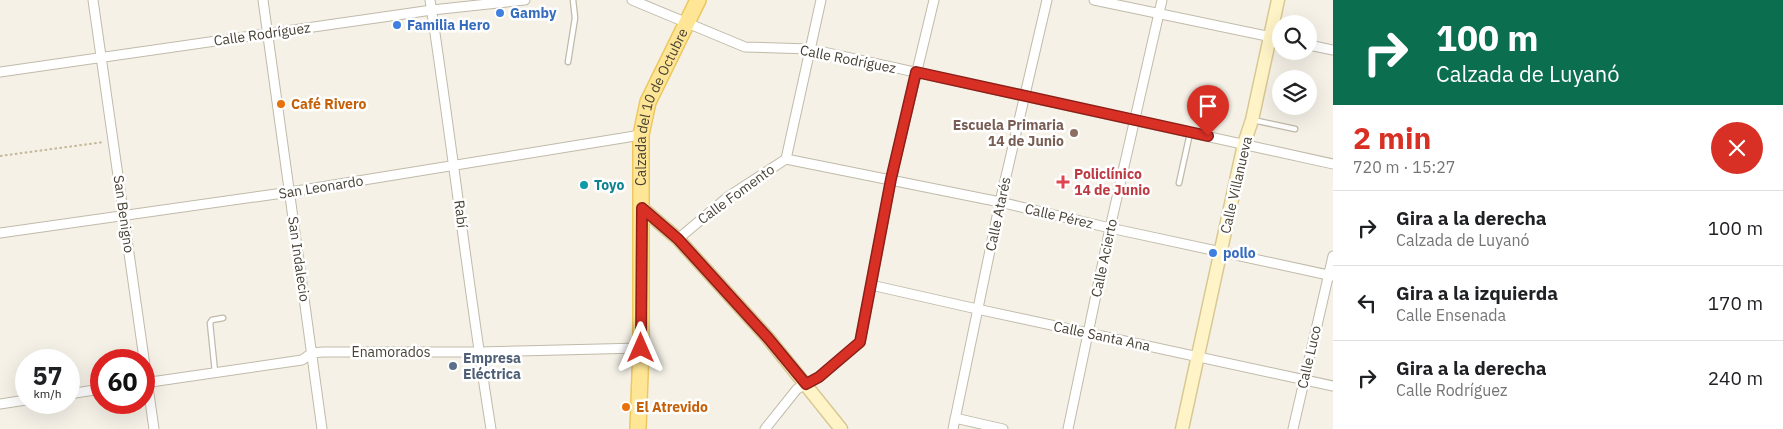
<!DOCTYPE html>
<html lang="es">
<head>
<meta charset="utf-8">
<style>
  body { margin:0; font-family:"IBM Plex Sans",sans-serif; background:#f2f2f2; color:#202124; height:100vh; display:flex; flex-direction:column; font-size:19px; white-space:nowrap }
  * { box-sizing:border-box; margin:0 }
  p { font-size:16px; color:#757577 }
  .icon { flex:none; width:28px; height:28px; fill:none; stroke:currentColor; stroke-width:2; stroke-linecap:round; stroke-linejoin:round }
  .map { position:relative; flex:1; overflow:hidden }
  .details { display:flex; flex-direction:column; background:#fff; width:450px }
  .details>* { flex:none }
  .guide { background:#0b6e4f; color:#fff; overflow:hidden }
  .fabs { position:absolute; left:1272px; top:15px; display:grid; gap:10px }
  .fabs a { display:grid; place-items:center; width:45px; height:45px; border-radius:50%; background:#fff; box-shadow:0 5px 20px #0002; font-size:25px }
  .speed { position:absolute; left:15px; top:349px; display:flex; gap:10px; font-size:25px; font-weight:700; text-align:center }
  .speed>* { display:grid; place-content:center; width:65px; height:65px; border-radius:50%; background:#fff; box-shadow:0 5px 20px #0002; line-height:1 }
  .speed small { font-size:12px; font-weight:400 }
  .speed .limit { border:8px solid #d22; background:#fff; color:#111 }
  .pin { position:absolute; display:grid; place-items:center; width:42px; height:42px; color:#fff; margin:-51px -21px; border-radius:50% 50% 50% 0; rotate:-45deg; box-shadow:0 0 5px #0007 }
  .pin .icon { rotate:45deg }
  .me { position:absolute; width:55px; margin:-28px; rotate:0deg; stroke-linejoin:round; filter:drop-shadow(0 0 4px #0008) }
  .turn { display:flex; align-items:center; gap:18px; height:105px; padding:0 20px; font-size:22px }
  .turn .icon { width:65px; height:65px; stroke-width:2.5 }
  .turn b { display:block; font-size:35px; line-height:42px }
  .round { display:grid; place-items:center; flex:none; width:52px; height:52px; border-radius:26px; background:#f2f2f2 }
  .headline { display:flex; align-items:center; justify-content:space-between; height:85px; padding:0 20px }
  h1 { font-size:30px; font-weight:700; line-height:38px; color:#d93025 }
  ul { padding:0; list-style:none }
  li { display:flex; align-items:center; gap:15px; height:75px; padding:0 20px; border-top:1px solid #e0e0e0 }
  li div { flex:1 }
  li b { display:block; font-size:19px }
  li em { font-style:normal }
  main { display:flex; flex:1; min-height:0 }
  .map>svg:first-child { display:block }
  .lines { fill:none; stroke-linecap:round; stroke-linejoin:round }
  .lane-casing { stroke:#c1baa9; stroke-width:7 }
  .street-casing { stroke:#c1baa9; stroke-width:11 }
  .secondary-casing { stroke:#d8c894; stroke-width:15 }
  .primary-casing { stroke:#ecc85e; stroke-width:18 }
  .path { stroke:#c4b799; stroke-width:2; stroke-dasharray:2.5 2.5; stroke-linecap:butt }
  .lane { stroke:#fff; stroke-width:4.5 }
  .street { stroke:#fff; stroke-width:9 }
  .secondary { stroke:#fff4c7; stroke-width:12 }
  .primary { stroke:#ffe696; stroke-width:15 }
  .route-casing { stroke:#8d1f18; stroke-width:12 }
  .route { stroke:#d93025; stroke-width:9 }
  .shop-dot { fill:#3f7fe0; stroke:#fff; stroke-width:2 }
  .food-dot { fill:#e8710a; stroke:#fff; stroke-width:2 }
  .education-dot { fill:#8d6e63; stroke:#fff; stroke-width:2 }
  .health-dot { fill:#e0444e; stroke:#fff; stroke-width:2 }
  .culture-dot { fill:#0f9aa8; stroke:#fff; stroke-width:2 }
  .service-dot { fill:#5c6f8a; stroke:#fff; stroke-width:2 }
  .labels { text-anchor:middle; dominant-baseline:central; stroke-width:5; stroke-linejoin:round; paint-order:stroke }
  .shop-label { font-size:14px; font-weight:bold; fill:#366cbe; stroke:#fff; text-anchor:start }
  .street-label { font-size:14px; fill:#484235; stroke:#fff }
  .food-label { font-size:14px; font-weight:bold; fill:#c56008; stroke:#fff; text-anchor:start }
  .education-label { font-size:14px; font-weight:bold; fill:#785e54; stroke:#fff; text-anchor:end }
  .health-label { font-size:14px; font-weight:bold; fill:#be3a42; stroke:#fff; text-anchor:start }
  .culture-label { font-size:14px; font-weight:bold; fill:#0d838f; stroke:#fff; text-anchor:start }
  .service-label { font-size:14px; font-weight:bold; fill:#4e5e75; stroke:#fff; text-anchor:start }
</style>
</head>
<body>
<main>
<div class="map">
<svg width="1333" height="429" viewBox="0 0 1333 429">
  <rect width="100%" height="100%" fill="#f5f1e7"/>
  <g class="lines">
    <defs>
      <path id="lane" d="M568 62 575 18 573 0
        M1253 120 1295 129
        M1179 183 1190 133
        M215 372 210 323 212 320 223 318"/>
      <path id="street" d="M93 0 154 429
        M263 0 322 429
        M430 0C452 143 468 286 491 429
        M632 0 745 47 810 49 1333 164
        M1094 0 1281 39
        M1309 45 1333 50
        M0 72 432 10 525 0
        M786 159 1000 202 1110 228 1333 276
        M0 233 290 192 641 135
        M678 239 729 196 786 159 821 0
        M871 285 977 309 1333 386
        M144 383 302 360 312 353 323 352H479L641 348
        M69 394 101 389
        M0 404 26 400
        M955 418 1003 429
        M765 429 797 389 819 377 860 343 891 179 934 0
        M953 429 1000 202 1047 0
        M1068 429 1110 228 1162 0
        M1293 429 1333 256"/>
      <path id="secondary" d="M642 208 678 239 768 338 841 429
        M1182 429 1244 144 1252 120 1278 0"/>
      <g id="primary">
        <path id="s1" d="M638 429 641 348V135L648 102 698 0"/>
      </g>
    </defs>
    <use href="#lane" class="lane-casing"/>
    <use href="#street" class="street-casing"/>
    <use href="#secondary" class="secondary-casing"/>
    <use href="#primary" class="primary-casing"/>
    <path class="path" d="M0 156 104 142"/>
    <use href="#lane" class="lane"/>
    <use href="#street" class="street"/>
    <use href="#secondary" class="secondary"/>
    <use href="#primary" class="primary"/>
  </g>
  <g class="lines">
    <defs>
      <path id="route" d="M641 348 642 208 678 239 768 338 806 384 819 377 860 342 891 179 916 72 1208 136"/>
    </defs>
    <use href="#route" class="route-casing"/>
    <use href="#route" class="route"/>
  </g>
  <g class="shop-dot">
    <circle cx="500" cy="13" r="5"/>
    <circle cx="397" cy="25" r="5"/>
    <circle cx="1213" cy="253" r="5"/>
  </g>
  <g class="food-dot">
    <circle cx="281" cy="104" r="5"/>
    <circle cx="626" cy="407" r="5"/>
  </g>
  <circle class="education-dot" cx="1074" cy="133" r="5"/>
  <path class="health-dot" d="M1060.5 174.5h5v5h5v5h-5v5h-5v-5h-5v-5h5z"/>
  <circle class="culture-dot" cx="584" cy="185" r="5"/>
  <circle class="service-dot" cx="453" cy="366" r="5"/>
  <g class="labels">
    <g class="shop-label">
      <text x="510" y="13">Gamby</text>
      <text x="407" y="25">Familia Hero</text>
      <text x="1223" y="253">pollo</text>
    </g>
    <g class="street-label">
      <text transform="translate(262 34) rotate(-8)">Calle Rodríguez</text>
      <text transform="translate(848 59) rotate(11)">Calle Rodríguez</text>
      <text stroke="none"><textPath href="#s1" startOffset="326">Calzada del 10 de Octubre</textPath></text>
      <text transform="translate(1236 185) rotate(-77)">Calle Villanueva</text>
      <text transform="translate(321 187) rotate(-9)">San Leonardo</text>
      <text transform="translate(736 194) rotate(-36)">Calle Fomento</text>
      <text transform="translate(124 214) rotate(82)">San Benigno</text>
      <text transform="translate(461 214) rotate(83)">Rabí</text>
      <text transform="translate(998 214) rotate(-78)">Calle Atarés</text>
      <text transform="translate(1059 216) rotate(13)">Calle Pérez</text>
      <text transform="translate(1104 258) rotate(-78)">Calle Acierto</text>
      <text transform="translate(299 259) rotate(82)">San Indalecio</text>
      <text transform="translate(1102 336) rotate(12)">Calle Santa Ana</text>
      <text x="391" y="352">Enamorados</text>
      <text transform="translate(1309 357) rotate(-77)">Calle Luco</text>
    </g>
    <g class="food-label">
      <text x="291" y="104">Café Rivero</text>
      <text x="636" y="407">El Atrevido</text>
    </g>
    <g class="education-label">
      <text x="1064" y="125">Escuela Primaria<tspan x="1064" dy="16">14 de Junio</tspan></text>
    </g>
    <g class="health-label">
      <text x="1074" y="174">Policlínico<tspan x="1074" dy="16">14 de Junio</tspan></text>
    </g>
    <g class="culture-label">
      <text x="594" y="185">Toyo</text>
    </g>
    <g class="service-label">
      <text x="463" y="358">Empresa<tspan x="463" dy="16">Eléctrica</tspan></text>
    </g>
  </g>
</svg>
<div class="fabs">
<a><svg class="icon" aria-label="search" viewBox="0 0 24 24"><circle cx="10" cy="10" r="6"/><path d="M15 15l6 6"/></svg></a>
<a><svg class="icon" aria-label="layers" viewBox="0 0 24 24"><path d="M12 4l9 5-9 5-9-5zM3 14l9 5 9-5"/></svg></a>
</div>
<div class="speed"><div>57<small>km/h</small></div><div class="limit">60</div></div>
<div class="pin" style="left:1208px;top:136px;background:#d93025"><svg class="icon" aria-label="arrive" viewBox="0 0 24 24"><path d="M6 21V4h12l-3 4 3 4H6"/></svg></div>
<svg class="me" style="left:641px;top:348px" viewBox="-20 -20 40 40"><path d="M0-17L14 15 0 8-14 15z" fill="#d93025" stroke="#fff" stroke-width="4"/></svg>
</div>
<section class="details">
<div class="guide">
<div class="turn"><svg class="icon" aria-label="right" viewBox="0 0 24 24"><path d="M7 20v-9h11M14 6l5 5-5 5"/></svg><div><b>100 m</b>Calzada de Luyanó</div></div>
</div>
<div class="headline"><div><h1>2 min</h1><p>720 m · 15:27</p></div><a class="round" style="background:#d93025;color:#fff"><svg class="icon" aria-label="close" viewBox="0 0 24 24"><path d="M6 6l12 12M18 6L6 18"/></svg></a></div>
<ul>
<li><svg class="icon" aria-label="right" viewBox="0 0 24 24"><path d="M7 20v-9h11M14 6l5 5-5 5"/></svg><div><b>Gira a la derecha</b><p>Calzada de Luyanó</p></div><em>100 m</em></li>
<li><svg class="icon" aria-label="left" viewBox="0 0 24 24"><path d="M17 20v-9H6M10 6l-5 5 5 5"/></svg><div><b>Gira a la izquierda</b><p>Calle Ensenada</p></div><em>170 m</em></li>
<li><svg class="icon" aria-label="right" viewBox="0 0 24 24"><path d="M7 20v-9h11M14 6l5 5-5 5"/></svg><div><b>Gira a la derecha</b><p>Calle Rodríguez</p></div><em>240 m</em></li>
</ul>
</section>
</main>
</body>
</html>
